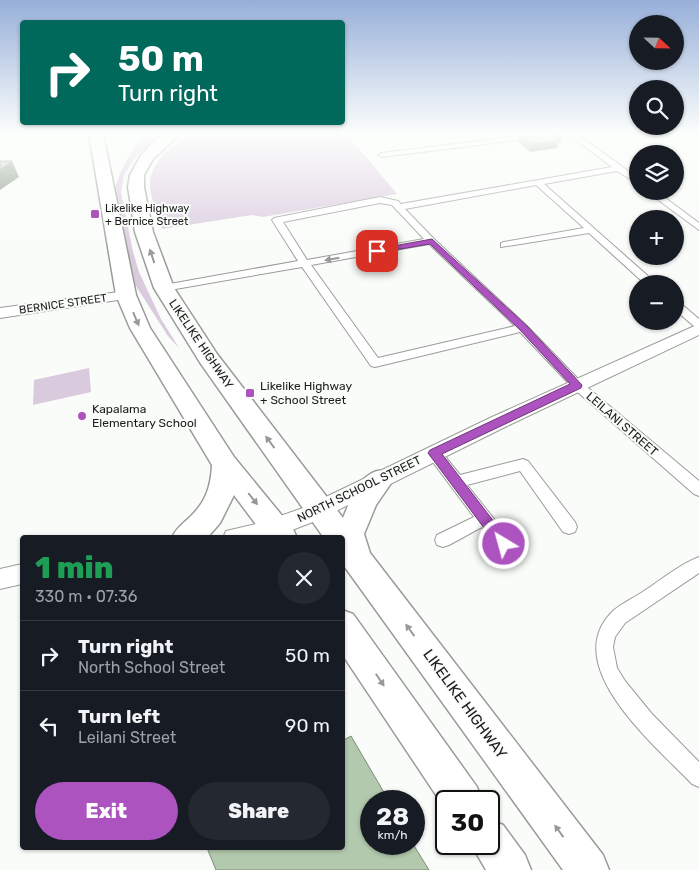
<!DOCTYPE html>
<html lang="en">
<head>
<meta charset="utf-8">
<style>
  body { margin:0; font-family:Rubik,sans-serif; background:#242831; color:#f1f3f6; height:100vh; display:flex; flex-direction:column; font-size:19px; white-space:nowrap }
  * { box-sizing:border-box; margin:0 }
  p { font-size:16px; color:#9ea1a6 }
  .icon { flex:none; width:28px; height:28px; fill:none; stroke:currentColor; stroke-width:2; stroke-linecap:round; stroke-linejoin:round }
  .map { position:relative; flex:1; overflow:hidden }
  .panel { position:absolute; left:20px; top:535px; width:325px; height:315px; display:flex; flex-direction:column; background:#171b24; border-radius:5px; box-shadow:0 1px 4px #0004 }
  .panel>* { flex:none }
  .guide { position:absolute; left:20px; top:20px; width:325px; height:105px; border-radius:5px; box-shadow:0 1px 4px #0004; background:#00695c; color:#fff; overflow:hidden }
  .needle { width:32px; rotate:112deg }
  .fabs { position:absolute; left:629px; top:15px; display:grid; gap:10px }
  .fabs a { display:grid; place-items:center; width:55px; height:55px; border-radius:50%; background:#171b24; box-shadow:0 1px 4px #0004; font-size:25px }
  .speed { position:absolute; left:360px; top:790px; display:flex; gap:10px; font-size:25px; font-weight:700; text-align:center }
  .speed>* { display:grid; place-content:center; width:65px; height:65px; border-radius:50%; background:#171b24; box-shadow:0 1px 4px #0004; line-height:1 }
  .speed small { font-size:12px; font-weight:400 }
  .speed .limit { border:2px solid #111; border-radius:8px; background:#fff; color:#111 }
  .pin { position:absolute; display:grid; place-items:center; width:42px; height:42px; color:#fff; margin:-21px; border-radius:10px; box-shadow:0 2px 8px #0006 }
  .me { position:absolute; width:55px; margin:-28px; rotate:323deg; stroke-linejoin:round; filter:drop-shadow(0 0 4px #0008) }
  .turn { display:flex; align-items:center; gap:18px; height:105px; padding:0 15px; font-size:22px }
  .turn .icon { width:65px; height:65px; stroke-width:2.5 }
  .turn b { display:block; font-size:35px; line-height:42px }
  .round { display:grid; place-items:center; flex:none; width:52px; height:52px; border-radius:26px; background:#242831 }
  .headline { display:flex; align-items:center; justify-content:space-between; height:85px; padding:0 15px }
  h1 { font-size:30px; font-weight:800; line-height:38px; color:#1e9e55 }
  .primary-button { display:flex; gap:10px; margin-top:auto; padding:10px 15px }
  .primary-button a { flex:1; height:58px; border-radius:30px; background:#ad53bf; color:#fff; font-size:20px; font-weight:800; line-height:58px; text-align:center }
  .primary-button a+a { background:#242831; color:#f1f3f6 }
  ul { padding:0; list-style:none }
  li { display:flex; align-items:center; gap:15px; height:70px; padding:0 15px; border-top:1px solid #363941 }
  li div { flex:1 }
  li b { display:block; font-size:19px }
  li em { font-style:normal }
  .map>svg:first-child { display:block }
  .green { fill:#dacade }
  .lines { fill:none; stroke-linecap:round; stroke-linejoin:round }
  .street-casing { stroke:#9a9c99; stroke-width:2 }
  .secondary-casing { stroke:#9a9c99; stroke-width:2 }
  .highway-casing { stroke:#9a9c99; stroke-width:3 }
  .street { fill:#fff; fill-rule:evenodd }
  .secondary { fill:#fff; fill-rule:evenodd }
  .highway { fill:#fff; fill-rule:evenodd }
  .wall { fill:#99ad95 }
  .shaded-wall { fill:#7d8d79 }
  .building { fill:#b2c9ad; stroke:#7d8d79 }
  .oneway { fill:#999 }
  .route { fill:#ad53bf; stroke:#70367c }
  .poi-dot { fill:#ad53bf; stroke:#f9fcf9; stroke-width:2 }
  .labels { text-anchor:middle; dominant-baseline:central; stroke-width:4; stroke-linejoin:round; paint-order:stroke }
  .far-poi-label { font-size:11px; fill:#1c1d1c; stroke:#f9fcf9; text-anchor:start }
  .far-street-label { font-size:11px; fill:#1c1d1c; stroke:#f9fcf9 }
  .street-label { font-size:12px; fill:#1c1d1c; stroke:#f9fcf9 }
  .poi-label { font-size:12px; fill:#1c1d1c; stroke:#f9fcf9; text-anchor:start }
  .near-street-label { font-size:15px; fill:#1c1d1c; stroke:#f9fcf9 }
</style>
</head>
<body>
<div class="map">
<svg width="699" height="870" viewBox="0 0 699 870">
  <rect width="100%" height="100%" fill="#f9fcf9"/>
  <path class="green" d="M140 134H164L147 146 133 161 124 175 121 192 133 252 139 272 161 319 179 348 168 336 125 269 116 213 115 188 121 171 139 139Z
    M190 134H347L397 194 263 217 252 215 162 229C158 215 150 198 150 184 150 163 173 144 190 134Z
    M89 368 91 392 33 405 34 380Z"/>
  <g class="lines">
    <defs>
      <path id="street" d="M533 134H555L551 136 382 157 378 155 382 153Z
        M568 134H577L638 178V184L617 171 544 184 657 284H645L589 233 501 247V243L504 242 584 228 536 185 405 209 434 239 527 326 581 382 699 481V496L694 494 573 388 520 332 375 367 371 366 302 267 164 291 159 288 164 285 298 261 272 220 274 218 380 197 398 201 401 204 612 167ZM380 203 392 205 424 239 307 260 283 222ZM429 244 515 326 378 358 311 265Z
        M646 191H656L699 223V230Z
        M675 301 679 302 699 319V328L695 327 675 310Z
        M434 448 439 449 460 475 523 459 528 461 575 522 577 527 575 532 569 534 563 532 520 471 467 485 510 539 512 544 510 549C496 554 489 537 482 527L449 545 443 547 437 545 435 540 437 535 474 517 429 457 427 453 429 449Z
        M699 557V573L625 623 615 637 613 647 617 668 625 681 652 714 699 762V787L692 784C657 747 558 666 612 612 620 604 634 598 644 591 661 580 680 564 699 557Z"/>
      <path id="secondary" d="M126 291 131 292 133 295 131 298 0 318V308Z
        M699 324V335L505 427 318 520 271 538H223L226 531 260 523 303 508 492 417Z
        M22 564V584L0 589V569Z"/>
      <path id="highway" d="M89 134H103L136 295 150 328 234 457 293 529 297 538H266L234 495 220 523 207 538H172C176 528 183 524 190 517 206 502 211 486 212 465L130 328 116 295Z
        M164 134H180L153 159 144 175V187L153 232 174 288 217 354 343 518C351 498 364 463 390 472L394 479 376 505 364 534 370 553 603 855 609 870H563L342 563V538H324L201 364 154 288 135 232 128 187 130 175 140 157 152 143Z
        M342 610 353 614 477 787 482 801H446V810L342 654Z
        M489 819 503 825 525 855 531 870H486L471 844H489Z"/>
    </defs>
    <use href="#street" class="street-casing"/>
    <use href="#secondary" class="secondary-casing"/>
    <use href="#highway" class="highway-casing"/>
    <use href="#street" class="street"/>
    <use href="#secondary" class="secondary"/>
    <use href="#highway" class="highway"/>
  </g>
  <path class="wall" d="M509 134H561L560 143H558L557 148 530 152 518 142 520 134 510 135Z"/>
  <path class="shaded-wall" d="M562 135 560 143H558L557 148 530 152 531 144 553 136Z
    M12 161 19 177 0 190V170Z"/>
  <path class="building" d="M520 134H561L562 135 553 136 559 141 531 144Z
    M0 161H12L0 170Z
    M351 736 389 801H371V844H413L429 870H216L207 848H342V741Z"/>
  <defs><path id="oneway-solid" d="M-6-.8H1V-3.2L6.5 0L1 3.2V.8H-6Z" transform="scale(1.25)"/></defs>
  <g class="oneway">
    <use href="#oneway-solid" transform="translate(152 256) rotate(-108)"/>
    <use href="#oneway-solid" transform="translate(332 259) rotate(170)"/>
    <use href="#oneway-solid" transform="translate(136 319) rotate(67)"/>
    <use href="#oneway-solid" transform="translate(270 442) rotate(-126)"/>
    <use href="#oneway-solid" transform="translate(253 499) rotate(51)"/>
    <use href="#oneway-solid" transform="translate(410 630) rotate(-126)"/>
    <use href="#oneway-solid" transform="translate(380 680) rotate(56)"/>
    <use href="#oneway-solid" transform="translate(559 831) rotate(-126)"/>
  </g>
  <linearGradient id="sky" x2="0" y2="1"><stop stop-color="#97afd9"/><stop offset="0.52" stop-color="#fcfefc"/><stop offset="1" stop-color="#fcfefc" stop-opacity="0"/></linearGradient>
  <rect width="699" height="256" fill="url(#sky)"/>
  <path class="route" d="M432 239 527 326 582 385 581 388 442 454 508 540 510 544 508 548 504 550 499 548 428 453 430 450 570 384 520 330 430 244 377 253 373 251 377 249Z"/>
  <g class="poi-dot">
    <rect x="90" y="209" width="10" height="10" rx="2.5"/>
    <rect x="245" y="388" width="10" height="10" rx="2.5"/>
    <circle cx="82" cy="416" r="5"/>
  </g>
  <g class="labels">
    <g class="far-poi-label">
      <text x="105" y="208">Likelike Highway<tspan x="105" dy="13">+ Bernice Street</tspan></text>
    </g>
    <g class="far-street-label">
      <text transform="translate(63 304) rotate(-8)">BERNICE STREET</text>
    </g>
    <g class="street-label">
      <text transform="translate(201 344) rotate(56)">LIKELIKE HIGHWAY</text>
      <text transform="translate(622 424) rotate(41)">LEILANI STREET</text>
      <text transform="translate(359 489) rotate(-26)">NORTH SCHOOL STREET</text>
    </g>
    <g class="poi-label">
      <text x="260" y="386">Likelike Highway<tspan x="260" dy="14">+ School Street</tspan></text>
      <text x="92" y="409">Kapalama<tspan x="92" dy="14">Elementary School</tspan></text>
    </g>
    <g class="near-street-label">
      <text transform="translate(465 704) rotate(54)">LIKELIKE HIGHWAY</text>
    </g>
  </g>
</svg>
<div class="fabs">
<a><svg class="needle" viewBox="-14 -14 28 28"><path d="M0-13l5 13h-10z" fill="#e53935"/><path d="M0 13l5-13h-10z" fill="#9ea1a6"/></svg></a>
<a><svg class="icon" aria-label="search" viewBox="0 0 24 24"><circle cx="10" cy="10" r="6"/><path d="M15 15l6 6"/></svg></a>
<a><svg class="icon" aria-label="layers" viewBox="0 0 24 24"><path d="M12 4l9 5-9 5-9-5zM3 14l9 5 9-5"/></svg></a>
<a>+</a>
<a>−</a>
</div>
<div class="speed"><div>28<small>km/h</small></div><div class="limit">30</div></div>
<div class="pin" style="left:377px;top:251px;background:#d93025"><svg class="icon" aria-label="arrive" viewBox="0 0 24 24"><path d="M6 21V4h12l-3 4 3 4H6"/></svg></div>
<svg class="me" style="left:504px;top:544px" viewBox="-20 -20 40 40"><circle r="17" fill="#ad53bf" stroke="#fff" stroke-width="3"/><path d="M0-11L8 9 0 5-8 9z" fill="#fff"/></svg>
<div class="guide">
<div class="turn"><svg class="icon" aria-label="right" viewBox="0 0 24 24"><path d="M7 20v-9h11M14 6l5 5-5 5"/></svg><div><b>50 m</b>Turn right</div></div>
</div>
<section class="panel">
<div class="headline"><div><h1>1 min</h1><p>330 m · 07:36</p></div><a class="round"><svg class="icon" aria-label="close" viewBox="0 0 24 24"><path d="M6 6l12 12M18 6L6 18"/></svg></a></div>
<ul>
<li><svg class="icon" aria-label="right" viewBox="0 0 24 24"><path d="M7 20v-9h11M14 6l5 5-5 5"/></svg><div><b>Turn right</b><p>North School Street</p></div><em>50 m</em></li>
<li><svg class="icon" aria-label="left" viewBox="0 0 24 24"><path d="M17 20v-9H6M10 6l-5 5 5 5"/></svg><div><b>Turn left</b><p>Leilani Street</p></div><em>90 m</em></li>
</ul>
<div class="primary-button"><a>Exit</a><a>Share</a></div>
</section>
</div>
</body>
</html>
